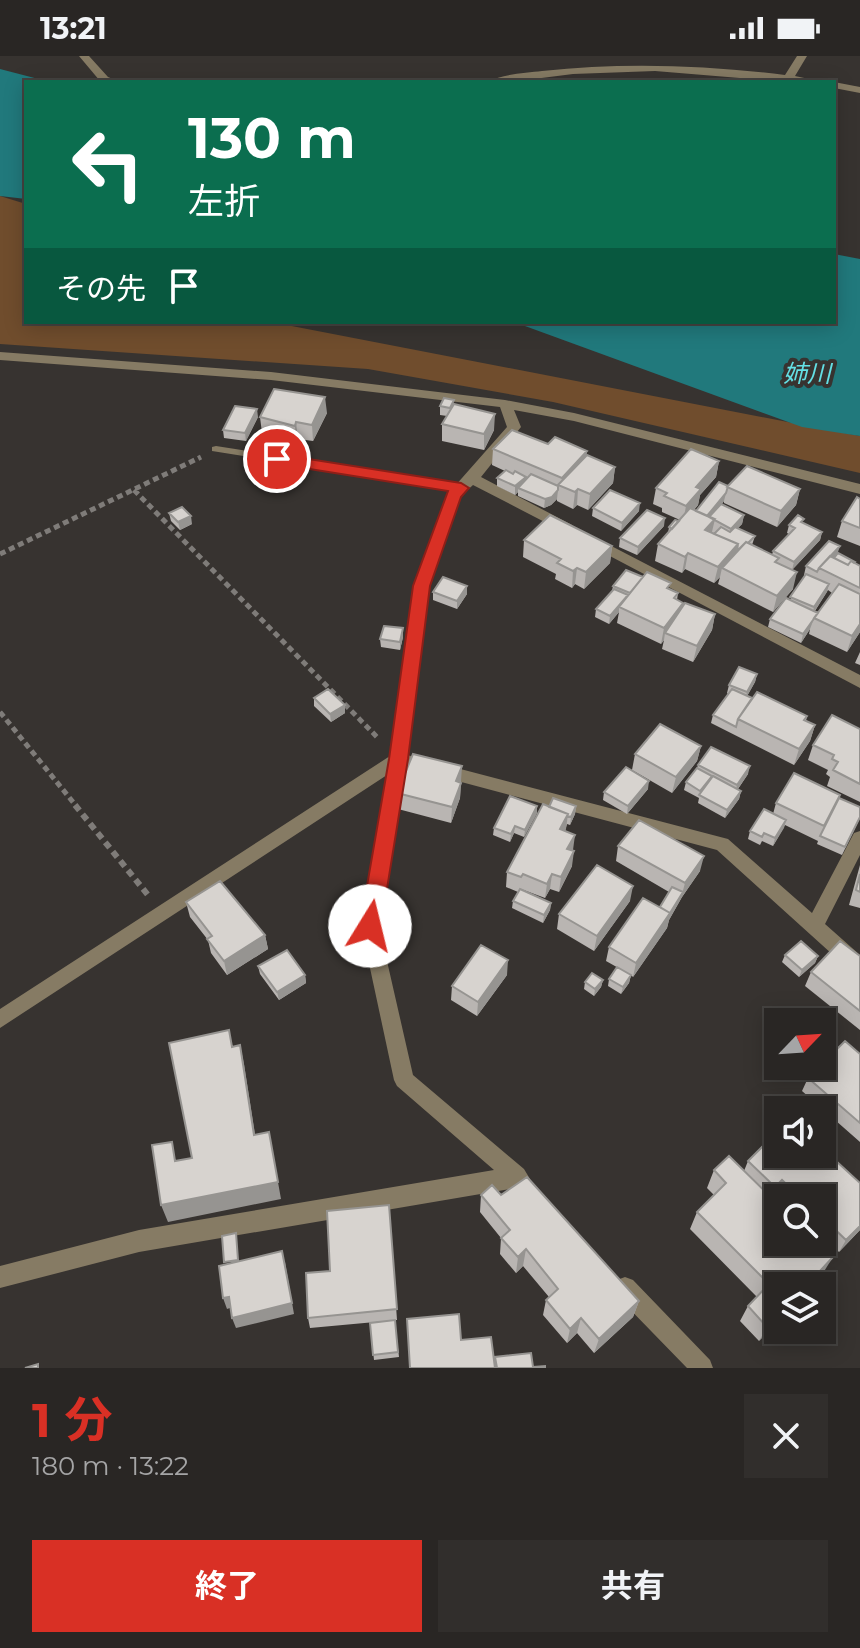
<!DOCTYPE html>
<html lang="ja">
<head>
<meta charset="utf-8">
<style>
  body { margin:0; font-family:Montserrat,"Noto Sans JP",sans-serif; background:#312e2c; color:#f1f3f6; height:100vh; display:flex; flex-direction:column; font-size:30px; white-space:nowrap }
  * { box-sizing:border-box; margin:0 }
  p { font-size:26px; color:#a5a5a6 }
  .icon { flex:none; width:44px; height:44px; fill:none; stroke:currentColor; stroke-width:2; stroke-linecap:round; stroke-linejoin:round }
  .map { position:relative; height:1312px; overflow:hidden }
  .side { display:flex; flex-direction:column; background:#292624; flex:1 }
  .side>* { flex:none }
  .hud { position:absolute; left:24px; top:24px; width:812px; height:244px; border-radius:0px; box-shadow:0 4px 20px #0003,0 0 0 2px #454341; background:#0b6e4f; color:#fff; overflow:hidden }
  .needle { width:52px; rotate:65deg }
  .tools { position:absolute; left:764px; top:952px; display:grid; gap:16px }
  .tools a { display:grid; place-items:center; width:72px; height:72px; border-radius:0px; background:#292624; box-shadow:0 4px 20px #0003,0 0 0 2px #454341; font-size:40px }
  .pin { position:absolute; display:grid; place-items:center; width:68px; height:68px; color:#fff; margin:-34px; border:4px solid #fff; border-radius:50%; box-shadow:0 2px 8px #0007 }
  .me { position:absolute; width:88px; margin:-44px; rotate:9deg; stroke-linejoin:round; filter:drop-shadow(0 0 6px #0008) }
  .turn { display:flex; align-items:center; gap:28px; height:168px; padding:0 32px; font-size:36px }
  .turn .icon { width:104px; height:104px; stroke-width:2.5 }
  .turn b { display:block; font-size:56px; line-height:68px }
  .then { display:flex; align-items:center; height:76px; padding:0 32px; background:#0003; gap:16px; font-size:30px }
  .round { display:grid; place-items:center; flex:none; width:84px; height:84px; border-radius:0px; background:#312e2c }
  .headline { display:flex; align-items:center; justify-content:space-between; height:136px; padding:0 32px }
  h1 { font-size:48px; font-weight:700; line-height:60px; color:#d93025 }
  .button { display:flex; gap:16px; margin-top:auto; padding:16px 32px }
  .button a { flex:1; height:92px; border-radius:0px; background:#d93025; color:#fff; font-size:32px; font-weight:700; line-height:92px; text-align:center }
  .button a+a { background:#312e2c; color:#f1f3f6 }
  .status { display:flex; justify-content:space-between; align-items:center; height:56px; padding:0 40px; background:#292624; direction:ltr }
  .status svg { height:22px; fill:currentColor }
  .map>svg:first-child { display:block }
  .green { fill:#704d2d }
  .water { fill:#21797c }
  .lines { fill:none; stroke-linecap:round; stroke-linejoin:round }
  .path-far1 { stroke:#7f7c79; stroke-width:5; stroke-dasharray:6 4; stroke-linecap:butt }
  .path { stroke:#7f7c79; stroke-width:6; stroke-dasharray:7 5; stroke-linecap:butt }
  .service { fill:#867b64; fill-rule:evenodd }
  .minor { fill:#867b64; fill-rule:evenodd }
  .wall { fill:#b9b5b2; fill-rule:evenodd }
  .shaded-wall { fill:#969491 }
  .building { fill:#d7d3cf; stroke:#969491; stroke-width:2 }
  .route { fill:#d93025; stroke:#8d1f18; stroke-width:2 }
  .labels { text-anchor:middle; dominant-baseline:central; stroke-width:8; stroke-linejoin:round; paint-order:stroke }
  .far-water-label { font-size:24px; font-style:italic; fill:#64e0e5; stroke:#373330 }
</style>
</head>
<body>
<div class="status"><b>13:21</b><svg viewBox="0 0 49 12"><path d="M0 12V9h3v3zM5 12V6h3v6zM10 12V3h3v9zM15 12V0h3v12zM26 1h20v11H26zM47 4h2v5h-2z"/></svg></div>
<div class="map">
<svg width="860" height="1312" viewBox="0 0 860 1312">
  <rect width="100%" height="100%" fill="#373330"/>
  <path class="green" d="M0 140 26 148V266H271L860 380V417L553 346 368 313 0 288Z"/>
  <path class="water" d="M0 13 50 26H26V143L0 140Z
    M834 198 860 203V380L802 371 514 266H834Z"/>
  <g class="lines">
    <path class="path-far1" d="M134 434 378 682
      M0 498 201 401
      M0 656 77 751"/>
    <path class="path" d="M75 749 148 839"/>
    <path class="service" d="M216 390 461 429 466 432 461 435 212 395V391Z"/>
    <path class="minor" d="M79 0H89L108 21 120 26 100 25Z
      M797 0H807L795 20 823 26H788L655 15 573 18 510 26H488C502 18 526 17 542 15 623 6 705 9 785 19Z
      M834 26 860 31V37L834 32Z
      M0 296 271 316 505 344 574 357 860 428V438L574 365 514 354 521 371 481 421 572 469 574 472 572 475H562L473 429 460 441 429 530 407 699 728 783 812 857 854 777 860 775V799L825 868 860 899V919L853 917 717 794 405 711 379 870 413 1019 524 1113 530 1123 527 1130 139 1196 0 1232V1210L139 1174 494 1114 397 1030 394 1024 361 870 387 719 0 972V953L390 700 415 530 447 439 507 371 500 351 271 324 0 304Z
      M594 481 860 619V632L589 489 587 486 589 483Z
      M625 1221 633 1224 710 1304 713 1312H687L617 1240 614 1232 617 1224Z"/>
  </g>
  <path class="wall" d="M454 348 494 374 484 394 442 385V368L447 360 440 359V350Z
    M327 357 313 385 298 383 296 386 262 377 260 361Z
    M258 361 246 385 224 382 223 374Z
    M548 388 587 395 586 399 615 411 613 427 588 454 577 449 573 453 557 445V443L551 449 544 452 518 440V436L515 439 497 430V422L505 415 492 409 493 393Z
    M719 405 716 421 700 439 698 449 694 454 696 455 728 430 800 433 796 449 777 471 724 447V445L722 448 744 459 742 468 738 472 755 480 752 489 772 499 773 495 789 478 787 477 789 469 803 467 822 476 820 484 792 514 793 533 773 556 718 528 720 521 714 527 685 513 682 517 655 505 658 488 668 478 669 471 680 464 662 456V452L653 448 656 432Z
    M860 443V490L837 481 842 465Z
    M593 452 639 455 621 475 592 460Z
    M169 457 192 468 180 474 171 465Z
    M664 470 637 499 619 491 620 482Z
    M524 484 612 490 610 507 584 533 575 528 572 532 555 523 556 518 523 501Z
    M838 498 860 510V576L847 596 809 578 810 573 801 587 768 571 770 563 790 544 805 519H804L806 510ZM828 534 832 537 818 556 815 555Z
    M467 530V538L457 553 433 544V536Z
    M613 530 669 533 678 537 677 544 683 547 682 551 715 558 712 574 693 606 662 593 664 584 661 588 617 567 619 556 609 568 595 561 596 553 612 535Z
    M403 572V581L400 594 381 591 380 583Z
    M860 596V609L855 607Z
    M757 618 755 626 747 640 807 660 806 665 815 669 810 685 794 709 711 667 713 659 728 638 727 637 729 629Z
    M314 642 345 649V657L331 666 314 650Z
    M860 673V746L827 730 830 721 826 718 828 714 808 704 813 689Z
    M701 690 697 705 672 737 632 714 635 698Z
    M698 709 748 718 738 733 741 735 739 743 725 762 698 747 699 742 684 734 686 726 697 712Z
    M461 725 460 742 451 767 398 753 397 737Z
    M648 733 627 758 603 744 604 736Z
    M837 746 860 762 842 799 817 788 818 785 785 769 773 790 762 785 760 789 748 783 750 775 773 758 776 747Z
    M576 750 575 758 570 769 567 768 565 775 572 795V810L559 836 550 833 545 842 521 833 551 847 550 854 543 867 512 852 513 845 518 836 506 831 507 816 549 751Z
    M537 757 524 781 514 777 510 786 493 779 494 772Z
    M618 790 700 815 682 841 669 864 667 872 633 921 631 919 629 927 621 938 608 930 609 923 622 914 606 905 609 891 660 851 669 836 616 805Z
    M860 809V852L849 849Z
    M630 845 594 895 557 873 559 858Z
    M186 846 265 879 268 893 227 919 211 897 208 884 190 861Z
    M785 899 818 900 815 907 799 921 782 906Z
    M860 900V974L805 930 811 916Z
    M258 910 305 919 306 927 279 944 260 918Z
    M507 919 477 960 451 944 452 930Z
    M603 924 601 931 594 940 584 933 585 926Z
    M860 998V1086L802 1035 808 1022Z
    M778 1063 860 1174 839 1196 822 1180V1142H782L776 1136 771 1141 823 1217 811 1230H778V1265L759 1285 740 1265 748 1250 757 1241 690 1173 697 1156 714 1139 707 1132 714 1114 744 1115 748 1105 768 1084 766 1082 771 1069Z
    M481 1139H501L639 1245 633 1261 594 1297 577 1277 567 1287 543 1259 546 1244 549 1241 523 1210 516 1217 500 1198 501 1182 480 1156Z
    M389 1149 397 1264 310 1272 308 1262 330 1215Z
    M395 1264 399 1301 374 1304 370 1267Z"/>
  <path class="shaded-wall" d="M325 341 327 357 313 385 312 369Z
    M257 353 258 361 246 385 245 377Z
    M495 358 494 374 484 394V378Z
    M296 366 298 383 296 386 295 370Z
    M587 395 585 411 561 430 562 422Z
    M719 405 716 421 700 439 698 449 683 466 686 450 696 431Z
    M615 411 613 427 588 454 590 438Z
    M526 421V429L518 432V436L515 439V430Z
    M578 433 577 449 573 453 575 436Z
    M800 433 796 449 777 471 781 455Z
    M558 434 557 443 551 449 544 452 545 443Z
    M726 437 724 445 710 463 706 461Z
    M640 447 639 455 621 475 622 467Z
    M744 459 742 468 729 481 731 473Z
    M191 460 192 468 180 474 178 466Z
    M665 462 664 470 637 499 638 491Z
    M715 463 711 480 705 474Z
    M822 476 820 484 792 514 794 506Z
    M738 488 734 504 722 512 720 521 714 527 718 511Z
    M612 490 610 507 584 533 586 516Z
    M840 490 837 499 820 512Z
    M688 497 685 513 682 517 685 501Z
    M577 512 575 528 572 532 573 515Z
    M797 516 793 533 773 556 777 540Z
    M829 528 827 536 812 559 814 551Z
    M467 530V538L457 553V545Z
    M628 539 626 547 619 551V556L609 568 610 560Z
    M683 547 680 563 665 577 664 584 661 588 664 572Z
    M715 558 712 574 693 606 697 590Z
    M813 565 810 573 801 587 803 578Z
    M860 568V576L847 596 852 580Z
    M403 572V581L400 594V586Z
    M757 618 755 626 745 644 747 636Z
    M345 649V657L331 666 330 658Z
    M815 669 810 685 794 709 799 693Z
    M701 690 697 705 672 737 676 721Z
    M462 710 461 725 455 741 456 725Z
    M750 710 748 718 735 737 737 729Z
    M649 725 648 733 627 758 628 750Z
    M461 727 460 742 451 767 452 751Z
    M741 735 739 743 725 762 727 754Z
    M537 750V757L524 781 525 774Z
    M576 750 575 758 570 769 571 761Z
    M568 758 566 773 558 788 560 773Z
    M786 764 784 772 773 790 775 782Z
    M515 770 514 777 510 786 511 778Z
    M575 779 573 794 565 808 567 793Z
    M574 795 572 810 559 836 561 821Z
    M704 800 700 815 682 841 669 864 667 872 633 921 636 907 682 838 685 827Z
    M552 818 550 833 545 842 547 828Z
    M633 830 630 845 594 895 597 880Z
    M551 847 550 854 543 867 544 859Z
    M265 879 268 893 227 919 224 905Z
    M818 900 815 907 799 921 802 914Z
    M508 904 507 919 477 960 478 946Z
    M305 919 306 927 279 944 277 936Z
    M631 919 629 927 621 938 623 931Z
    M603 924 601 931 594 940 595 933Z
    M240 989 244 1008 258 1097 254 1079Z
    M269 1076 281 1143 168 1166 161 1149Z
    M782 1124 776 1136 769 1143 775 1131Z
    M860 1170V1174L839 1196 846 1184Z
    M526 1193 523 1210 516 1217 518 1201Z
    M833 1201 823 1217 811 1230H806Z
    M285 1206 294 1258 236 1272 232 1262Z
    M229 1241 233 1251 227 1253 223 1242Z
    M639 1245 633 1261 594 1297 599 1283Z
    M778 1259V1265L759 1285 767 1271Z
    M581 1262 577 1277 567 1287 570 1273Z"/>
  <path class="building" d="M274 333 325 341 312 369 296 366 295 370 260 361Z
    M444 342 454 344 450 352 440 350Z
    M454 348 495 358 484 378 442 368Z
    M235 350 257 353 245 377 223 374Z
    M512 374 548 388 555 381 587 395 562 422 493 393Z
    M691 393 719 405 696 431 701 433 686 450 664 440 667 437 656 432Z
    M587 399 615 411 590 438 578 433 575 436 558 429Z
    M747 410 800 433 781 455 727 431Z
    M506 414 513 418 515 415 526 421 515 430 497 422Z
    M531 418 558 430V434L552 441 545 443 518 432Z
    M719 426 728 430 726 437 707 460 696 455Z
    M610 434 640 447 622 467 593 452Z
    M857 441 860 443V472L842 465Z
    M721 448 744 459 731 473 709 461Z
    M182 451 191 460 178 466 169 457Z
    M690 452 715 463 705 474 738 488 718 511 688 497 685 501 658 488Z
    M647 454 665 462 638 491 620 482Z
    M550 459 612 490 586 516 577 512 573 515 557 507 561 503 524 484Z
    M798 459 804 463 801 466 822 476 794 506 773 495 795 472 789 469Z
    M675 464 679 465 672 473 669 471Z
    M721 471 730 476 735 471 755 480 748 487 746 486 737 495 738 488 714 478Z
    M829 485 840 490 819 512 817 516 806 510Z
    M746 486 779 502 775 506 797 516 777 540 722 512Z
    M838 497 855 506 854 507 851 505 848 509 834 502Z
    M830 500 848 509 851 505 860 510V532L819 512Z
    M626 514 643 521 630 537 613 530Z
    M647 516 671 527 667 532 678 537 674 542 683 547 664 572 619 551Z
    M806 518 829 528 814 551 790 541Z
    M443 521 467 530 457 545 433 536Z
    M839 528 860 538V568L852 580 814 562Z
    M614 533 628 539 610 560 596 553Z
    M786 542 818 557 803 578 770 563Z
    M685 547 715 558 697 590 665 577Z
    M384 570 403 572 400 586 380 583Z
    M739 611 757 618 747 636 729 629Z
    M328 633 345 649 330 658 314 642Z
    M732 633 752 642 738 663 736 671 713 659Z
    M757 636 807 660 804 664 815 669 799 693 738 663Z
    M832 659 860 673V728L833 714 838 706 832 703 834 699 813 689Z
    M660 668 701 690 676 721 635 698Z
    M711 691 750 710 737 729 698 709Z
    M413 698 462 710 456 725 461 727 452 751 397 737Z
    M626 711 649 725 628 750 604 736Z
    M697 712 712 720 700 735 686 726Z
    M794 717 840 739 824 770 776 747Z
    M713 720 741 735 727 754 699 739Z
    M510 740 537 750 525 774 515 770 511 778 494 772Z
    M553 742 576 750 571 761 567 760 568 758 549 751Z
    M839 742 860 751V761L845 791 820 780Z
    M543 748 568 758 560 773 575 779 567 793 574 795 561 821 552 818 547 828 523 818 521 821 507 816Z
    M764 753 786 764 775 782 764 777 762 781 750 775Z
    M639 764 704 800 685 827 618 790Z
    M597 809 633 830 597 880 559 858Z
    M860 818V836L856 834Z
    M220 825 265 879 224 905 207 883 212 880 186 846Z
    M672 831 683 836 670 857 660 851Z
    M520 833 551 847 544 859 513 845Z
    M643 842 670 857 636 907 609 891Z
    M801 885 818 900 802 914 785 899Z
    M840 885 860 900V955L811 916Z
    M481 889 508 904 478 946 452 930Z
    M287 894 305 919 277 936 258 910Z
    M617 911 631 919 623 931 609 923Z
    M592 917 603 924 595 933 585 926Z
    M229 974 232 991 240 989 254 1079 269 1076 278 1126 161 1149 152 1089 172 1086 175 1105 192 1102 169 987Z
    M845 985 860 998V1067L808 1022 820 1010H822V1008Z
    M778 1063V1098H822V1092L860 1127V1170L846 1184 822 1161V1142H801L782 1124 775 1131 748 1105 778 1075 771 1069Z
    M729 1100 778 1148V1186H817L833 1201 806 1230H778V1259L767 1271 748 1250 769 1228 697 1156 726 1127 714 1114Z
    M527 1121 639 1245 599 1283 581 1262 570 1273 546 1244 558 1233 526 1193 518 1201 501 1182 510 1174 481 1139 492 1129 501 1139Z
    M389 1149 397 1253 308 1262 306 1217 330 1215 327 1155Z
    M236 1177 238 1204 224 1206 222 1180Z
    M282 1195 292 1247 232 1262 229 1241 223 1242 219 1210Z
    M459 1258 461 1284 491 1281 495 1312H410L407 1263Z
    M395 1264 398 1296 373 1299 370 1267Z
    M531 1297 533 1311 545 1310V1312H497L495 1301Z
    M38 1308V1312H25Z"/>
  <path class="route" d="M277 398 461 427 469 432 461 441 430 530 408 703 381 870 378 876 370 878 363 876 360 870 389 703 413 530 448 435 272 407 269 403Z"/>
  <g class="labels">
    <g class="far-water-label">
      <text x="807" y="317">姉川</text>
    </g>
  </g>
</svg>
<div class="tools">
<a><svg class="needle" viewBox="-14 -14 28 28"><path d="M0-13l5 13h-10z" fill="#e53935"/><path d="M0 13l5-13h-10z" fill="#a5a5a6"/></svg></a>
<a><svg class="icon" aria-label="sound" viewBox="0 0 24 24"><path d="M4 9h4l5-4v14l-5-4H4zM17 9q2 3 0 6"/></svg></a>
<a><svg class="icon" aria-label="search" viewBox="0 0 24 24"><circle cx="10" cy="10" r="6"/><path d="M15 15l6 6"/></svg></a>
<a><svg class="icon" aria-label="layers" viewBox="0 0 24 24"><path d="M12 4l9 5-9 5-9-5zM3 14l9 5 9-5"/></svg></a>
</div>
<div class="pin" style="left:277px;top:403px;background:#d93025"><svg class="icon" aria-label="arrive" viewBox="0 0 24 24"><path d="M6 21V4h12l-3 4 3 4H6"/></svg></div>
<svg class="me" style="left:370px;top:870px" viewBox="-20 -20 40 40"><circle r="19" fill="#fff"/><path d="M0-13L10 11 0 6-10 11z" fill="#d93025"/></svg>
<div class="hud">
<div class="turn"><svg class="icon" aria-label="left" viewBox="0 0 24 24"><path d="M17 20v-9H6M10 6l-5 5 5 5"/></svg><div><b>130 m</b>左折</div></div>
<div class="then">その先<svg class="icon" aria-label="arrive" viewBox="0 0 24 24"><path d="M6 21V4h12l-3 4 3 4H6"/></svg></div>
</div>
</div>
<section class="side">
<div class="headline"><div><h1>1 分</h1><p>180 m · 13:22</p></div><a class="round"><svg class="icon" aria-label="close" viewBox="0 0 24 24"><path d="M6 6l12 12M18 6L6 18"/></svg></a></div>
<div class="button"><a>終了</a><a>共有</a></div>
</section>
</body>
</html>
